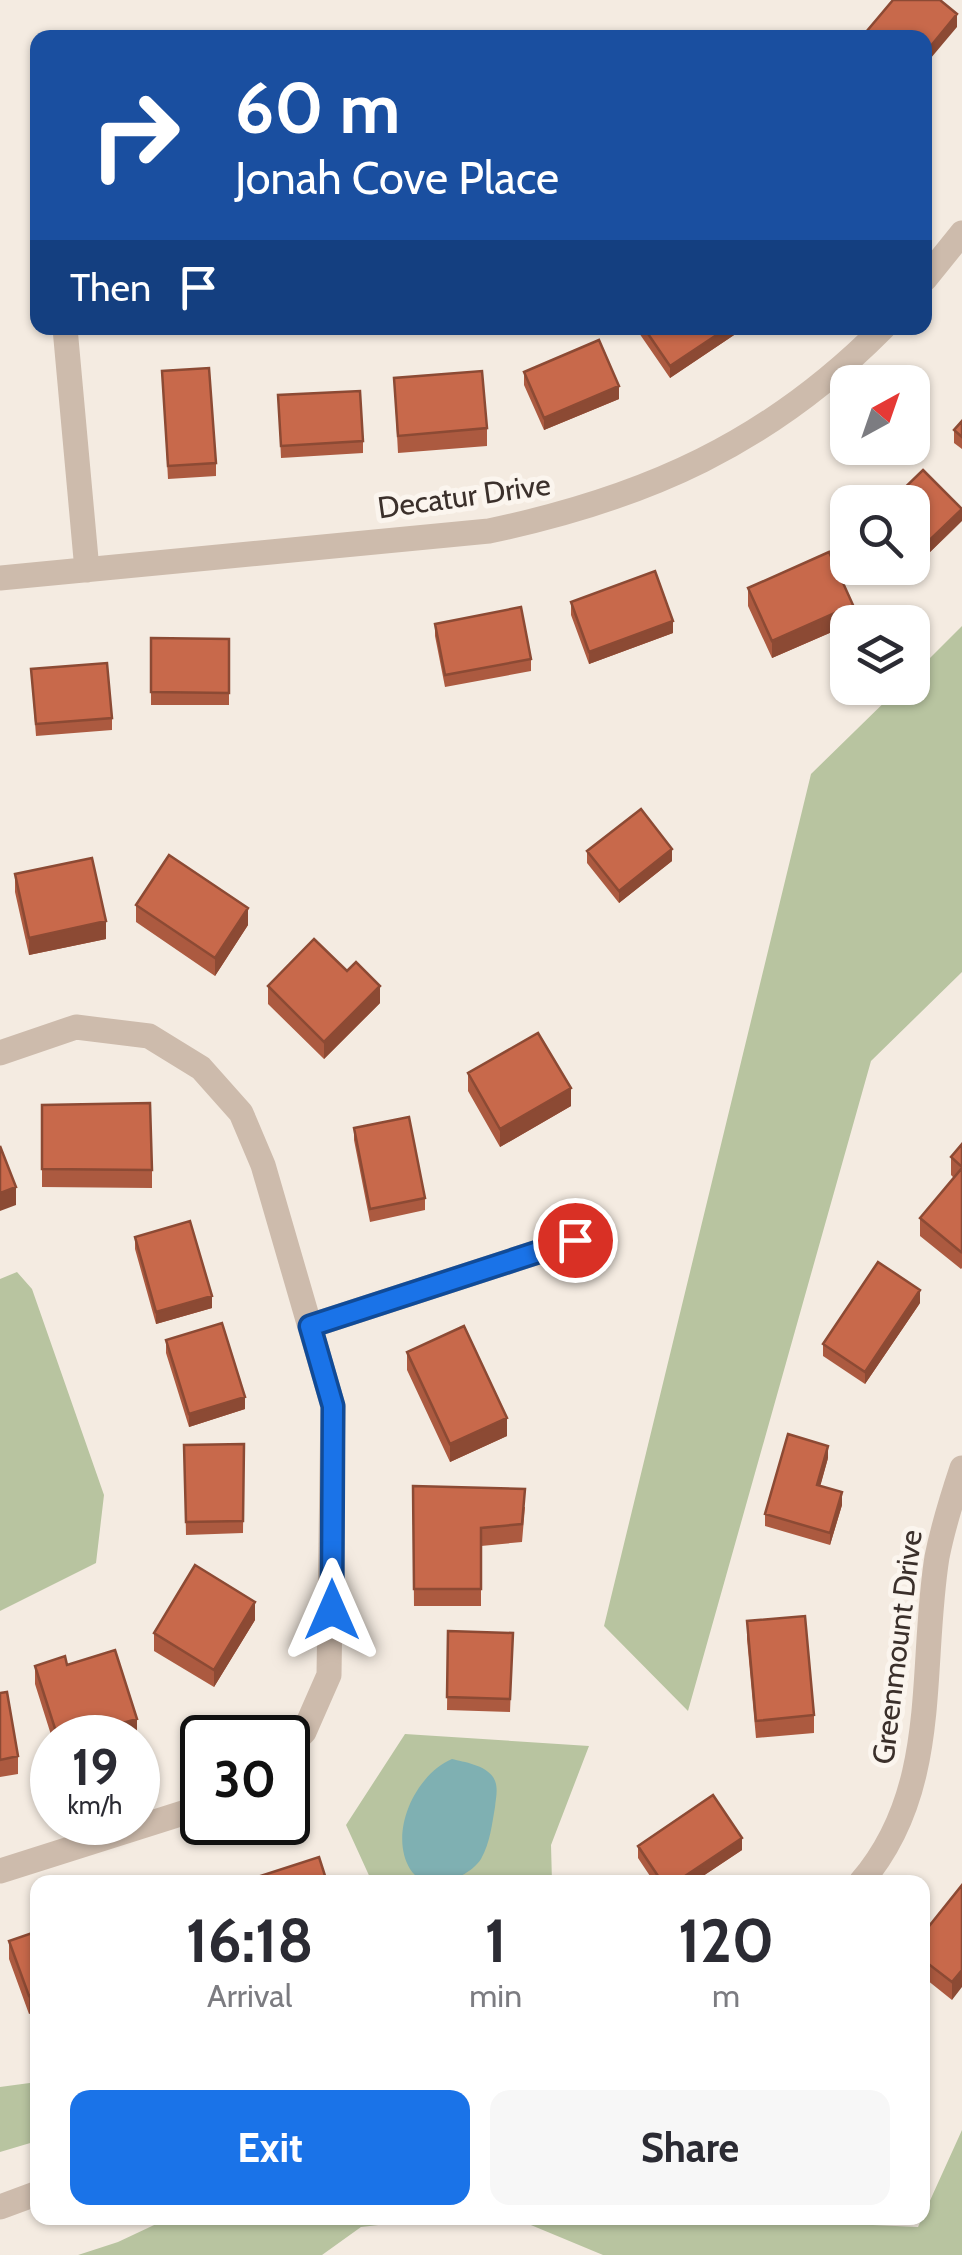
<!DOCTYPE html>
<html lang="en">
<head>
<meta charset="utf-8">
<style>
  body { margin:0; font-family:Cabin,sans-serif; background:#f7f7f7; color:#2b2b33; height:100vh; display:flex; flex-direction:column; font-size:38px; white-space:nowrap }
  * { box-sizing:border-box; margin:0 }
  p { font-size:32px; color:#7c7c81 }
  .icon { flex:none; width:55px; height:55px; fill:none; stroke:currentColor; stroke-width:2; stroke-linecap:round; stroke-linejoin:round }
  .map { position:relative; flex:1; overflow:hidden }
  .side { position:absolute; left:30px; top:1875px; width:900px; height:350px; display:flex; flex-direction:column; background:#fff; border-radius:20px; box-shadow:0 2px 8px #0004 }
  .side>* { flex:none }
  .banner { position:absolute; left:30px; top:30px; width:902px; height:305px; border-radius:20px; box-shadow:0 2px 8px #0004; background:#1a4fa0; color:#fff; overflow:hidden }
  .needle { width:65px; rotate:40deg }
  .buttons { position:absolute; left:830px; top:365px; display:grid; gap:20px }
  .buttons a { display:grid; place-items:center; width:100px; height:100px; border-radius:20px; background:#fff; box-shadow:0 2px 8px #0004; font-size:50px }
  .speed { position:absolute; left:30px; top:1715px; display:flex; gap:20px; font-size:50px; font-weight:700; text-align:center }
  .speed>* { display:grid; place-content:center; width:130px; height:130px; border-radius:50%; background:#fff; box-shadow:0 2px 8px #0004; line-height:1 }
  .speed small { font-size:25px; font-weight:400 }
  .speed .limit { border:5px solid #111; border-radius:15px; background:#fff; color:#111 }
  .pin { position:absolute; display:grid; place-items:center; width:85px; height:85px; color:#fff; margin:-42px; border:5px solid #fff; border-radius:50%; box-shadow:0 2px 10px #0007 }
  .me { position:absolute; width:110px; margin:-55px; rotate:0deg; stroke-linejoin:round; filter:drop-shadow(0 0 8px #0008) }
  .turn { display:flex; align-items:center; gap:35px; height:210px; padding:0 40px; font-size:45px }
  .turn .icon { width:130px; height:130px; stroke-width:2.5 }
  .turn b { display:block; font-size:70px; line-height:85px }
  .then { display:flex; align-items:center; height:95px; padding:0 40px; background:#0003; gap:20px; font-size:38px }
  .eta { display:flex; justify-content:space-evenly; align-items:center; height:170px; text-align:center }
  .eta b { font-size:60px; font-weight:800; line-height:70px }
  .button { display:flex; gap:20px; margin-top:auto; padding:20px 40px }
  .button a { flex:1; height:115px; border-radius:20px; background:#1a73e8; color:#fff; font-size:40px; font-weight:800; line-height:115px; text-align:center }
  .button a+a { background:#f7f7f7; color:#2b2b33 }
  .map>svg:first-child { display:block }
  .green { fill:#b8c4a0 }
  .water { fill:#7fb0b2 }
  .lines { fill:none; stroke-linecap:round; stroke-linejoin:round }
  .minor { stroke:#cdbbac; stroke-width:25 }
  .wall { fill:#ac5a40 }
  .shaded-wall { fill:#8c4a34 }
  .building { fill:#c8694b; stroke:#8c4a34; stroke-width:2.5 }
  .route-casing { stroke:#114b97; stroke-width:25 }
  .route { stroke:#1a73e8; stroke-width:18 }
  .labels { text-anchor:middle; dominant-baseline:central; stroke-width:10; stroke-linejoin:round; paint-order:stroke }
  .street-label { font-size:30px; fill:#3b302b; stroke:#fbf5ee }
</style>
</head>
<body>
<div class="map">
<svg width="962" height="2255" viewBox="0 0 962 2255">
  <rect width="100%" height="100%" fill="#f4ebe1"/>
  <path class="green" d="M962 626V972L871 1061 688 1711 604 1626 811 774 899 688H912L913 675Z
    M17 1272 32 1289 104 1495 96 1563 0 1611V1279Z
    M405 1734 589 1746 551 1845 552 1882H372L346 1825Z
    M37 2082V2141L0 2152V2087Z
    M962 2130V2255H603L514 2218H773L782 2221 918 2227Z
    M169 2218H439L361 2227 322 2255H78L118 2242Z"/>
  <path class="water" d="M452 1759C464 1762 485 1765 493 1777 499 1786 496 1797 495 1807 492 1824 490 1843 481 1859 467 1880 425 1894 410 1869 388 1832 416 1774 452 1759Z"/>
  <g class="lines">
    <path class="minor" d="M925 279 962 233
      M65 328 87 570
      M0 578 489 531C646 498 769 443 883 328
      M0 1053 76 1027 149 1036 201 1068 241 1113 263 1165 333 1406 329 1675 304 1732 288 1748
      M310 1326 575 1240
      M0 1871 202 1807
      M861 1882C941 1789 919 1670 937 1557 943 1527 952 1498 962 1468
      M0 2207 38 2193"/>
  </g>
  <path class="wall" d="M639 328H743V329L670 378 639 333Z
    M162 371 216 463V476L168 479Z
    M524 372 619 399 544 430 524 385Z
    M394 378 487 428V446L398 453Z
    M278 395 363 441V453L281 458Z
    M962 421V449L954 443V430Z
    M962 521 896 585 878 568H912Z
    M748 588 853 622H848V625L772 658 748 606Z
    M571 602 673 633 589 664 571 615Z
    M435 624 531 659V671L445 687 435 636Z
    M151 638 229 639V705H151Z
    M31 669 112 718V730L36 736Z
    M587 851 672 861 619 903 587 863Z
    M15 874 106 939 29 955 15 892Z
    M136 905 248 925 215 976 136 922Z
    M268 986 380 1003 324 1059 268 1004Z
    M468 1073 571 1106 500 1147 468 1091Z
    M42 1105 152 1170V1188L42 1187Z
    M354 1128 425 1198V1210L370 1222 354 1140Z
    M962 1144V1268L961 1269 920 1236V1218L954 1178 951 1175V1157Z
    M135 1237 212 1308 156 1324 135 1249Z
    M920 1303 865 1384 823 1356V1344Z
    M166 1340 245 1409 189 1427 166 1353Z
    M407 1352 507 1436 450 1462 407 1370Z
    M244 1444 243 1533 186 1535 184 1445Z
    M828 1458 820 1486 842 1505 830 1545 765 1526V1514Z
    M413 1486 525 1507 522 1542 481 1546V1606H414Z
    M255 1620 214 1687 154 1651V1633Z
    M747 1621 814 1715V1733L756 1738 747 1639Z
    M448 1631 513 1633 510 1712 447 1710Z
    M67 1665 137 1737 52 1738 35 1684V1666Z
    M0 1693 18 1756V1774L0 1777Z
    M638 1846 742 1850 694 1882H654L638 1858Z
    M962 1885 952 2000 922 1976V1935Z
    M38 1931 29 2014 9 1959V1941Z"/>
  <path class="shaded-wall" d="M957 14V27L925 65V53Z
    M727 328 743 329 670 378V366Z
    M619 386V399L544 430V418Z
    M962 509V521L896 585V573L902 568H912V557Z
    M853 605V622H848V625L772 658V641Z
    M673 621V633L589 664V652Z
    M672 849V861L619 903V891Z
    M248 908V925L215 976V958Z
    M106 921V939L29 955V938Z
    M380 986V1003L324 1059V1042Z
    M571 1088V1106L500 1147V1129Z
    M16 1187V1205L0 1211V1193Z
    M920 1290V1303L865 1384V1372Z
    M212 1296V1308L156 1324V1312Z
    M245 1397V1409L189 1427V1414Z
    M507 1418V1436L450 1462V1444Z
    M828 1446V1458L817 1498V1485Z
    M842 1492V1505L830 1545V1533Z
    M255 1602V1620L214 1687V1670Z
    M137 1719V1737L134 1738H69Z
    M742 1838V1850L694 1882H676Z
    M962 1970V1987L952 2000V1982Z
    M38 1993V2011L29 2014V1996Z"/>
  <path class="building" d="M893 0H940L957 14 925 53V38H861Z
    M644 328H727L670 366Z
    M599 340 619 386 544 418 524 372Z
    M209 368 216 463 168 466 162 371Z
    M482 371 487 428 398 436 394 378Z
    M360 391 363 441 281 446 278 395Z
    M962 421V437L954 430Z
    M923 470 962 509 912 557V502H890Z
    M829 552 853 605 772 641 748 588Z
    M655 571 673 621 589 652 571 602Z
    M521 607 531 659 445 675 435 624Z
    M151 638 229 639V693L151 692Z
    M107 663 112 718 36 724 31 669Z
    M641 809 672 849 619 891 587 851Z
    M169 855 248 908 215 958 136 905Z
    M92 858 106 921 29 938 15 874Z
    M314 939 347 971 356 962 380 986 324 1042 268 986Z
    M538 1033 571 1088 500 1129 468 1073Z
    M150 1103 152 1170 42 1169V1105Z
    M409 1117 425 1198 370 1209 354 1128Z
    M962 1144V1167L951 1157Z
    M0 1146 16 1187 0 1193Z
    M962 1168V1250L961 1252 920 1218Z
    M190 1221 212 1296 156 1312 135 1237Z
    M878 1262 920 1290 865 1372 823 1344Z
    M222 1323 245 1397 189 1414 166 1340Z
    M464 1326 507 1418 450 1444 407 1352Z
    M788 1434 828 1446 817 1485 842 1492 830 1533 765 1514Z
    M244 1444 243 1521 186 1522 184 1445Z
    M413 1486 525 1489 522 1524 481 1528V1589H414Z
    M195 1565 255 1602 214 1670 154 1633Z
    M805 1616 814 1715 756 1721 747 1621Z
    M448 1631 513 1633 510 1699 447 1697Z
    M115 1650 137 1719 69 1738H58L35 1666 65 1656 67 1665Z
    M7 1692 18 1756 0 1760V1693Z
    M713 1795 742 1838 676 1882H662L638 1846Z
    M319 1857 327 1882H245V1881Z
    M962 1885V1970L952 1982 922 1959V1935Z
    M38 1931V1993L29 1996 9 1941Z"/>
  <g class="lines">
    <defs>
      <path id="route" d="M332 1610 333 1406 310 1326 575 1240"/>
    </defs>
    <use href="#route" class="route-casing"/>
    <use href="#route" class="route"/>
  </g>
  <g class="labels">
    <g class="street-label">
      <text transform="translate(464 496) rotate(-8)">Decatur Drive</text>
      <text transform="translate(897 1647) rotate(-83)">Greenmount Drive</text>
    </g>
  </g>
</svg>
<div class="buttons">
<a><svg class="needle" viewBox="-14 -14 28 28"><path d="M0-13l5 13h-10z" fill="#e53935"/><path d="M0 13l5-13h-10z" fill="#7c7c81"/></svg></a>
<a><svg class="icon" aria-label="search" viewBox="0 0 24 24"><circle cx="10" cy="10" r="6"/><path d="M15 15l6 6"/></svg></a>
<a><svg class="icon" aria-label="layers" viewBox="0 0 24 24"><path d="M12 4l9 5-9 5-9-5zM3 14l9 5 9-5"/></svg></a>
</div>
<div class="speed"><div>19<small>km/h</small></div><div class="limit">30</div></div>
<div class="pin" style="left:575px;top:1240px;background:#d93025"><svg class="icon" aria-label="arrive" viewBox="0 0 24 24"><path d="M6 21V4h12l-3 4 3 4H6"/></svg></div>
<svg class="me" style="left:332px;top:1610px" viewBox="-20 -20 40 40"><path d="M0-17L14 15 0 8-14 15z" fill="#1a73e8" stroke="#fff" stroke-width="4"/></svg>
<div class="banner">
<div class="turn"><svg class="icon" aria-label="right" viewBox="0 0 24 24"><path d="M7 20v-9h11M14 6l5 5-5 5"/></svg><div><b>60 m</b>Jonah Cove Place</div></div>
<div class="then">Then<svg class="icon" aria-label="arrive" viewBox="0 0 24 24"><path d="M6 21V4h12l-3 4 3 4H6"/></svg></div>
</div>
<section class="side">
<div class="eta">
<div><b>16:18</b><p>Arrival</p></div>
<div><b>1</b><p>min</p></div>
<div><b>120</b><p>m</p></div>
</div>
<div class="button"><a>Exit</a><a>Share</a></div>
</section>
</div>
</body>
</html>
